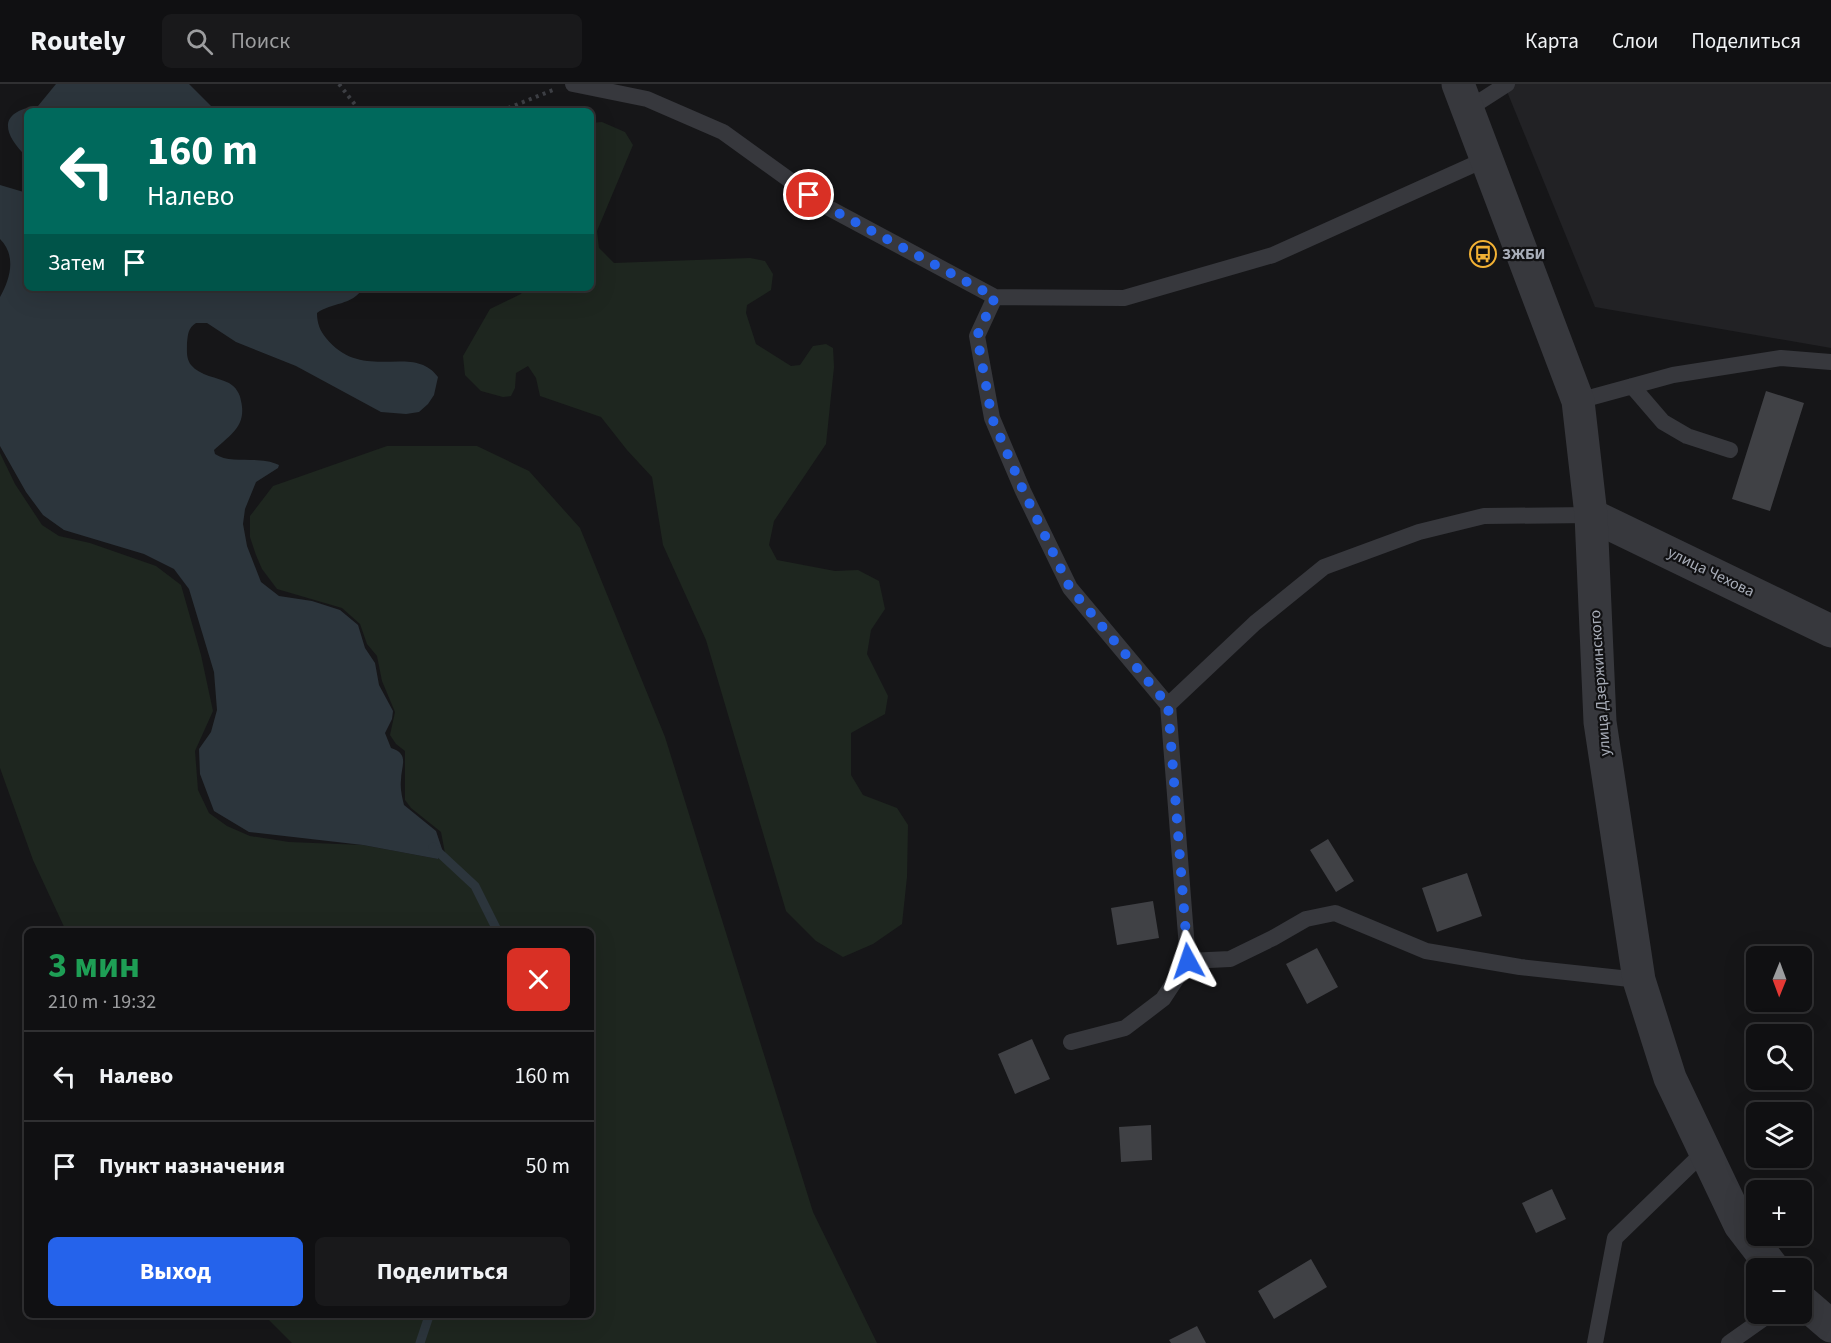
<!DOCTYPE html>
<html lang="ru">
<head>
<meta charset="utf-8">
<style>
  body { margin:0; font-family:"Source Sans 3",sans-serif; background:#19191b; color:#f1f3f6; height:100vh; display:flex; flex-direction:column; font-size:22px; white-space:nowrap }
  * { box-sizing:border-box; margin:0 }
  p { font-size:20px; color:#9c9d9f }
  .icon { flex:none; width:33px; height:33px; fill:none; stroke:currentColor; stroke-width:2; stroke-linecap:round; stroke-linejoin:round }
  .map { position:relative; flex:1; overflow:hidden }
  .details { position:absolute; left:24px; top:844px; width:570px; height:390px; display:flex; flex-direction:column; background:#101012; border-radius:9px; box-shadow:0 6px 24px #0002,0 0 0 2px #303032 }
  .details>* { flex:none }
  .banner { position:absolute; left:24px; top:24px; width:570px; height:183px; border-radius:9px; box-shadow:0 6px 24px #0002,0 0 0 2px #303032; background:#00695c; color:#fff; overflow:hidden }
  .needle { width:39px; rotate:181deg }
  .controls { position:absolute; left:1746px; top:862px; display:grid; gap:12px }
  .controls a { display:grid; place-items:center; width:66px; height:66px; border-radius:9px; background:#101012; box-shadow:0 6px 24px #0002,0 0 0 2px #303032; font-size:30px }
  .pin { position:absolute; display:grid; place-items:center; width:51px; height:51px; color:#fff; margin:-26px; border:3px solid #fff; border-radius:50%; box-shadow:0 2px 6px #0007 }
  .me { position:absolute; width:66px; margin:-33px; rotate:355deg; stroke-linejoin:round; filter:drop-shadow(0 0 4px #0008) }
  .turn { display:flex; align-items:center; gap:21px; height:126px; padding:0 24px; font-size:27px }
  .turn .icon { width:78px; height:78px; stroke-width:2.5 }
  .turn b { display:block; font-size:42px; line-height:51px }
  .then { display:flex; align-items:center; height:57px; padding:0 24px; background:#0003; gap:12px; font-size:22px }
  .round { display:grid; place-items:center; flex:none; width:63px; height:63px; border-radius:9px; background:#19191b }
  .head { display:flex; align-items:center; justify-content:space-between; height:102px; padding:0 24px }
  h1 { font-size:36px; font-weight:700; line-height:45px; color:#1e9e55 }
  .primary-button { display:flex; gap:12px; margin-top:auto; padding:12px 24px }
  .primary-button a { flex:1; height:69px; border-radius:9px; background:#2563eb; color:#fff; font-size:24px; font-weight:700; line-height:69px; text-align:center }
  .primary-button a+a { background:#19191b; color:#f1f3f6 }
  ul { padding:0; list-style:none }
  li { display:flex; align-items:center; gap:18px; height:90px; padding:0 24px; border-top:2px solid #303032 }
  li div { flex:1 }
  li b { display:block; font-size:22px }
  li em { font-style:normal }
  header { display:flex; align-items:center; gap:36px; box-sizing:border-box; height:84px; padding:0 30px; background:#101012; border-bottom:2px solid #303032 }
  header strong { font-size:28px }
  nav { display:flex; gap:33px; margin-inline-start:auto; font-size:21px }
  .search { width:420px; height:54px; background:#19191b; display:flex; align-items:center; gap:15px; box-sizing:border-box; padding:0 21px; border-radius:9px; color:#9c9d9f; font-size:22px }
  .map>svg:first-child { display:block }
  .built { fill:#222225 }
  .green { fill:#1e261f }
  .water { fill:#2c353c }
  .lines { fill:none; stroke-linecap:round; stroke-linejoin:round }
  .stream { stroke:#2c353c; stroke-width:9 }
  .building { fill:#404145 }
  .path { stroke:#3d3f44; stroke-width:4; stroke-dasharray:3 4.5; stroke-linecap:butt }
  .service { stroke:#37383d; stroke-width:16 }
  .minor { stroke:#37383d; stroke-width:33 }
  .tertiary { stroke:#37383d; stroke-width:33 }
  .route { stroke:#2563eb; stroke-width:10; stroke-dasharray:0 18 }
  .labels { text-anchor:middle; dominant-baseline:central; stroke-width:4.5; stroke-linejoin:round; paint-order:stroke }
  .poi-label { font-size:16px; font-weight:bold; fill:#a8adb8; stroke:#111113; text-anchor:start }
  .street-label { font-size:16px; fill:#a8adb8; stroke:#111113 }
</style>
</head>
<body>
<header>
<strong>Routely</strong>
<div class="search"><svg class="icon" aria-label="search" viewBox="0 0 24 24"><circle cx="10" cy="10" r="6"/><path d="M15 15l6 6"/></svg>Поиск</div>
<nav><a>Карта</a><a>Слои</a><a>Поделиться</a></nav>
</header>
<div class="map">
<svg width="1831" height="1259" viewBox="0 0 1831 1259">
  <rect width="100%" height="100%" fill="#161618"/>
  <path class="built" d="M1504 0H1831V264L1595 223Z"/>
  <path class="green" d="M602 38 625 48 633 61 597 147 599 164 614 179 750 174 765 177 773 190 771 206 747 221 746 229 756 260 791 282 800 281 813 262 826 260 833 264 834 283 826 360 774 437 769 461 777 476 835 487 858 486 879 497 885 525 871 546 867 570 888 612 885 630 851 649V691L863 711 897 724 908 741 907 793 902 840 873 860 843 873 816 857 786 827 706 556 663 461 652 393 627 366 601 333 540 312 536 294 528 282 516 289 515 304 511 312 503 313 481 307 465 291 463 272 490 225 521 210 524 204H591V39Z
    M387 362H477L529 387 580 444 665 653 813 1128 877 1259H292L265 1232H591V848L66 847 33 776 0 684V369L15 400 42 441 59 452 90 459 156 482 181 501 201 571 213 627 195 667 198 706 209 729 227 742 250 752 289 758 363 761 438 775 445 769 441 748 411 724 405 716V667L396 660 390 651 395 628 382 597 377 572 367 560 360 540 342 524 277 505 262 485 256 471 250 453V432L273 402Z"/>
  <path class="water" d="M56 0H189L216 27H27V73C0 47 0 27 38 22Z
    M0 101 27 109V204H363C352 222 332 218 317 229 317 239 320 247 326 254 363 300 413 258 438 293L434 311 428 320 419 328 406 330 381 328 296 282 236 258 207 239H196C188 244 188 250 187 259 187 267 186 274 191 281 200 292 217 293 229 299 236 303 240 310 241 317 247 342 230 351 214 366L215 370C231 381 258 371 279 381L278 384 256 398 245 425 243 440 247 462 261 498 279 512 312 517 340 526 358 541 365 564 375 579 379 601 393 627 392 635 385 649 391 664C410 670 401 682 401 696 400 704 402 713 404 721L436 747 443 768 438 775 363 761 249 748 214 727 200 690 199 665 211 648 217 626 214 588 189 505 174 485 144 470 64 446 43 431 26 408 0 362V213C10 195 17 172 0 155Z"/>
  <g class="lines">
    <path class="stream" d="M433 763 475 802 498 848
      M420 1259 429 1232"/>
  </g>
  <path class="building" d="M1766 307 1804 319 1770 427 1732 415Z
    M1328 755 1354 797 1336 808 1310 766Z
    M1467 789 1482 832 1437 848 1422 804Z
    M1153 817 1159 854 1117 861 1111 824Z
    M1317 864 1338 903 1307 920 1286 880Z
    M1032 955 1050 995 1015 1010 998 970Z
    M1151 1041 1152 1076 1121 1078 1119 1043Z
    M1552 1105 1566 1135 1536 1149 1522 1119Z
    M1311 1175 1327 1203 1274 1235 1258 1207Z
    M1197 1242 1206 1259H1171L1169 1256Z"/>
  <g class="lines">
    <path class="path" d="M339 0 360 27
      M501 27 553 6"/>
    <path class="service" d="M573 0 647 15 723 48 827 123 995 213 1124 214 1273 171 1486 75
      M1468 25 1507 0
      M995 213 977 252 992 334 1023 407 1070 504 1168 621 1188 877 1163 915 1125 944 1071 958
      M1632 302 1663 338 1687 352 1730 366
      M1578 317 1673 291 1781 274 1831 278
      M1168 621 1255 539 1324 483 1419 448 1484 432 1591 431
      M1188 877 1230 875 1273 854 1306 835 1335 829 1426 867 1520 883 1639 896
      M1595 1259 1615 1154 1705 1067
      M1729 1259 1770 1230"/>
    <path class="minor" d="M1591 431 1831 547"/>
    <path class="tertiary" d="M1458 0 1578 317 1591 431 1600 638 1639 896 1670 994 1740 1141 1774 1185
      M1802 1217 1831 1242"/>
  </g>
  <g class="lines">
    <path class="route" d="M809 111 827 123 995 213 977 252 992 334 1023 406 1070 504 1168 621 1188 877"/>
  </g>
  <defs>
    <symbol id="bus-ring" viewBox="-11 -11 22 22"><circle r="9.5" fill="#111113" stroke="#f2b134" stroke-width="1.5"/><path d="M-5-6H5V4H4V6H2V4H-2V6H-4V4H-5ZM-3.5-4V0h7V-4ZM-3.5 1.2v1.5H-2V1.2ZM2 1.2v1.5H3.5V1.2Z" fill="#f2b134"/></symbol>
  </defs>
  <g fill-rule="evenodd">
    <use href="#bus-ring" x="1468" y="155" width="30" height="30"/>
  </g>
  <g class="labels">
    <g class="poi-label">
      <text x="1502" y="170">ЗЖБИ</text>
    </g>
    <g class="street-label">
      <text transform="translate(1711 488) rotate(26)">улица Чехова</text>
      <text transform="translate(1600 599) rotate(-94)">улица Дзержинского</text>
    </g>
  </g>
</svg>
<div class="controls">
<a><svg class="needle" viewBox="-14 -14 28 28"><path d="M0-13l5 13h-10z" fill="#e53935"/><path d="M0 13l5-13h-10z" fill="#9c9d9f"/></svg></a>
<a><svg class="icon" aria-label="search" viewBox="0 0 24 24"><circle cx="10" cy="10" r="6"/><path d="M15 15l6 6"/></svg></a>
<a><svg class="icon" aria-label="layers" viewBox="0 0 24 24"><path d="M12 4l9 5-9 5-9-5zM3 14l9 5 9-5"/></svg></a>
<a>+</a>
<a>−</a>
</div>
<div class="pin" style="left:809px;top:111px;background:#d93025"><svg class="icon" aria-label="arrive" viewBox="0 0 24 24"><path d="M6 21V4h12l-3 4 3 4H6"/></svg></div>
<svg class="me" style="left:1188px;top:877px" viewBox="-20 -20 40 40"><path d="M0-17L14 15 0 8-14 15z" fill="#2563eb" stroke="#fff" stroke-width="4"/></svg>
<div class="banner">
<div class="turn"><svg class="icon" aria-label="left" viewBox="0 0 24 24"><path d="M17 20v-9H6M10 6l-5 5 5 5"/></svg><div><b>160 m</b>Налево</div></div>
<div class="then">Затем<svg class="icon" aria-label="arrive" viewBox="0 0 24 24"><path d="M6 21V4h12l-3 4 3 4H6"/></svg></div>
</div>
<section class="details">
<div class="head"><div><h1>3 мин</h1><p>210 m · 19:32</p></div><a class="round" style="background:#d93025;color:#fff"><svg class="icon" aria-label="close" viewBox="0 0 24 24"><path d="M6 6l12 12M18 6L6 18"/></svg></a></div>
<ul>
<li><svg class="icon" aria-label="left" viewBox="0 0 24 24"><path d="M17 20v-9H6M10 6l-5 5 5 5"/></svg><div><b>Налево</b></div><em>160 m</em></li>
<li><svg class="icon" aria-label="arrive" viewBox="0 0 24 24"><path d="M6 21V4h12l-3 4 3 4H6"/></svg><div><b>Пункт назначения</b></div><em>50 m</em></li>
</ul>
<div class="primary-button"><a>Выход</a><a>Поделиться</a></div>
</section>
</div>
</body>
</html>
